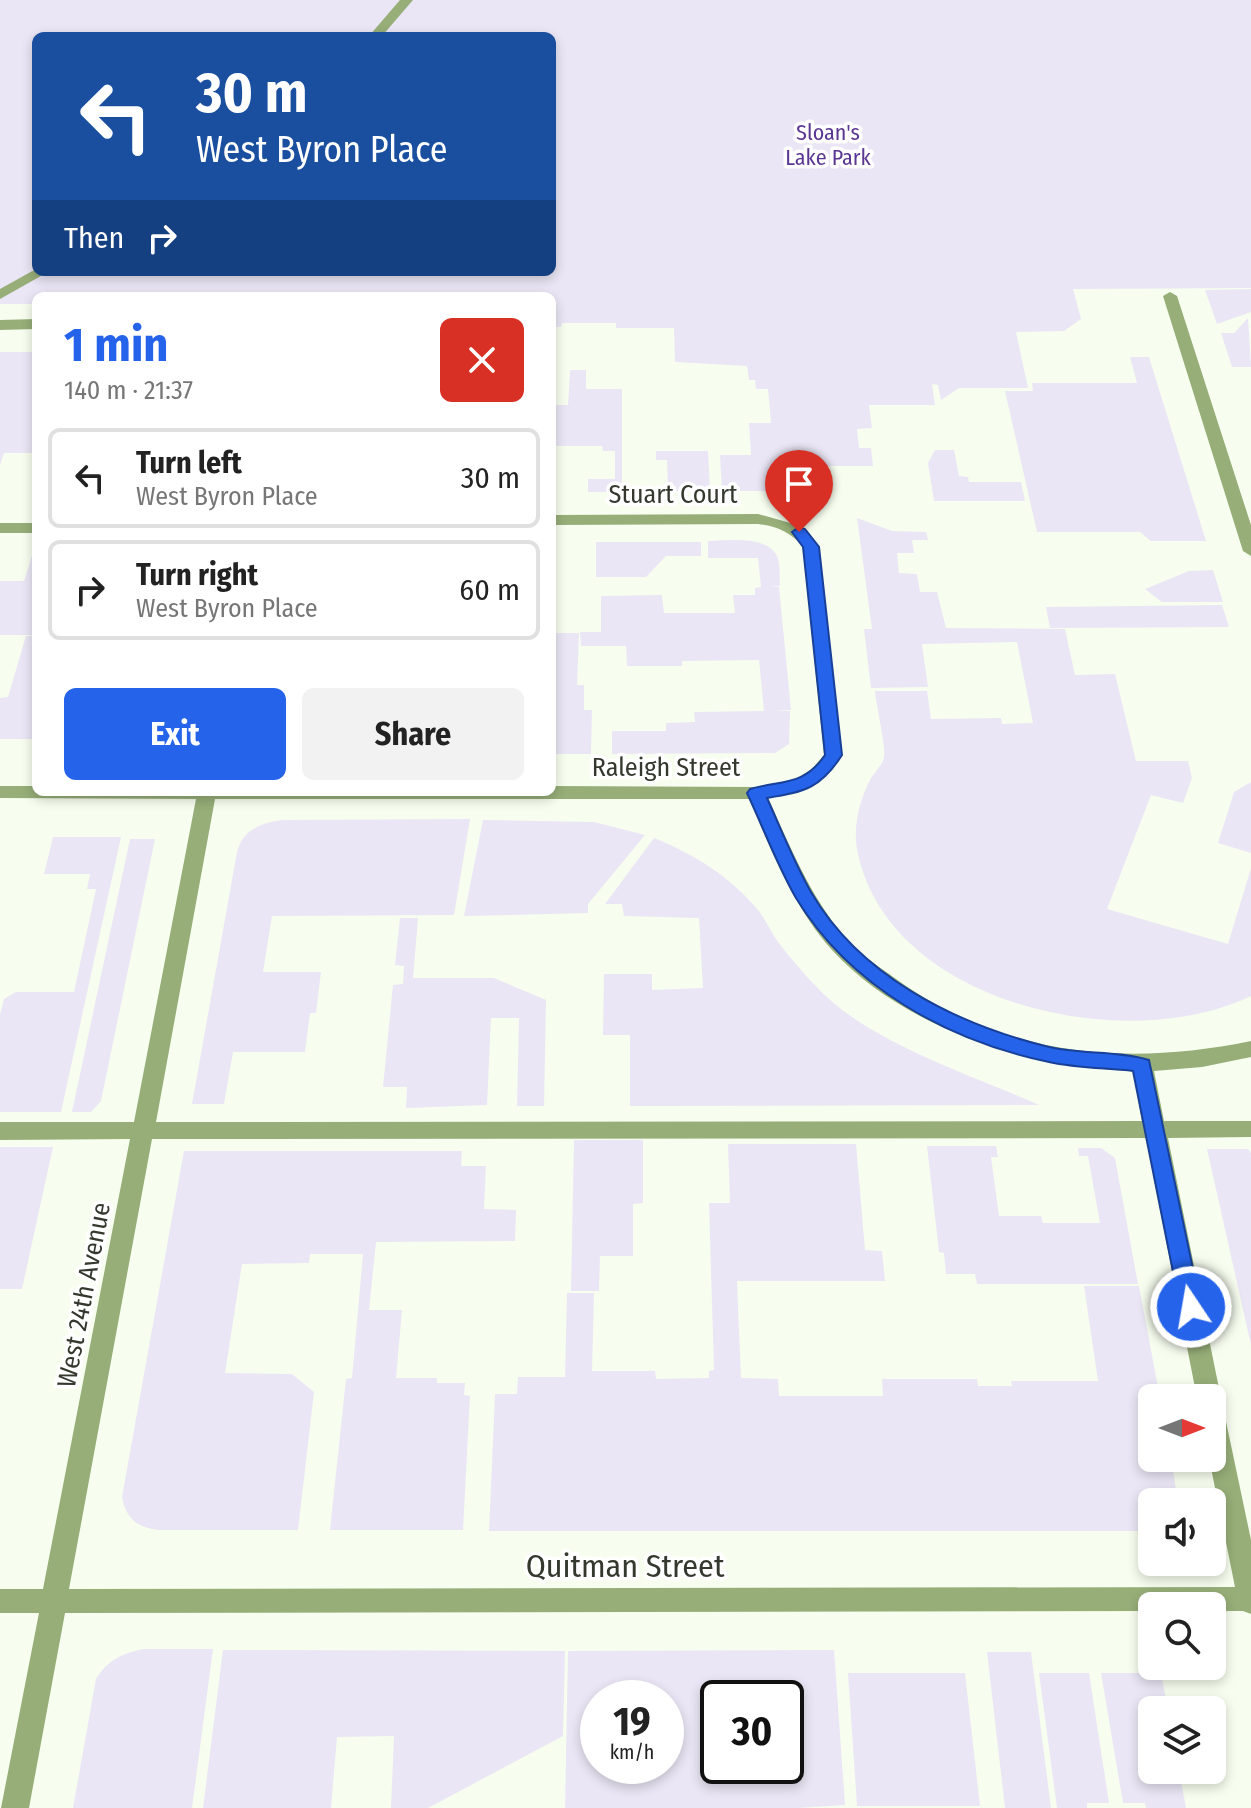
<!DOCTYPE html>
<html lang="en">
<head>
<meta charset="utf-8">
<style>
  body { margin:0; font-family:"Fira Sans Condensed",sans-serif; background:#f2f2f2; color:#222; height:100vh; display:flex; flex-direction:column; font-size:30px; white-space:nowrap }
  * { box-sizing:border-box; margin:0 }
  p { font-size:26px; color:#767676 }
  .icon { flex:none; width:44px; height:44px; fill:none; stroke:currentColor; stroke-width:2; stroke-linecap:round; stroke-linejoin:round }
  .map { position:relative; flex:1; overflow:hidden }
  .side { position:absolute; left:32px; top:292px; width:524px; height:504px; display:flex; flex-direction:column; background:#fff; border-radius:12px; box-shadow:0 4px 12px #0003 }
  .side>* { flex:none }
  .banner { position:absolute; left:32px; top:32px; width:524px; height:244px; border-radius:12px; box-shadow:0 4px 12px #0003; background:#1a4fa0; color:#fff; overflow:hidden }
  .needle { width:52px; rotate:90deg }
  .buttons { position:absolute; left:1138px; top:1384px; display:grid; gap:16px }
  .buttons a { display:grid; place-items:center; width:88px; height:88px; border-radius:12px; background:#fff; box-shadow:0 4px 12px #0003; font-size:40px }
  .speed { position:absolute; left:580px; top:1680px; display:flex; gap:16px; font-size:40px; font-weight:700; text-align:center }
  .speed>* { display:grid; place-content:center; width:104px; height:104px; border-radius:50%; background:#fff; box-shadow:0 4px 12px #0003; line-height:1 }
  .speed small { font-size:20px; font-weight:400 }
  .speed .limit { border:4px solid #111; border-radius:12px; background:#fff; color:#111 }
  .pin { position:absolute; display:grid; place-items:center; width:68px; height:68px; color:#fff; margin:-82px -34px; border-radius:50% 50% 50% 0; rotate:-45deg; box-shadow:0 0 8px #0007 }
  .pin .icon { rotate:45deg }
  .me { position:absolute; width:88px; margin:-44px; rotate:348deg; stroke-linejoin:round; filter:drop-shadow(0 0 6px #0008) }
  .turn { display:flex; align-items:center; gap:28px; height:168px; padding:0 32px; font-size:36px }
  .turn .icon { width:104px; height:104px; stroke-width:2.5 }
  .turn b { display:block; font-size:56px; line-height:68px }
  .then { display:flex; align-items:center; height:76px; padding:0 32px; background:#0003; gap:16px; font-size:30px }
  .round { display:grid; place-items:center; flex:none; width:84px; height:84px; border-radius:12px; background:#f2f2f2 }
  .summary { display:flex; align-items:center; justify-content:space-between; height:136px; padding:0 32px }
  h1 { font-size:48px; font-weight:700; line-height:60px; color:#2563eb }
  .button { display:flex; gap:16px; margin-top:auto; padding:16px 32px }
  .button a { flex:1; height:92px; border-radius:12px; background:#2563eb; color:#fff; font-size:32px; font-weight:700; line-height:92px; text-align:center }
  .button a+a { background:#f2f2f2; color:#222 }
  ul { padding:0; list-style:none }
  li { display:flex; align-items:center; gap:24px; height:100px; margin:0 16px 12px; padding:0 16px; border:4px solid #e0e0e0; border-radius:12px }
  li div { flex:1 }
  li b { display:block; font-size:30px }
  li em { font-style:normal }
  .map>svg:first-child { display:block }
  .green { fill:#eae6f5; fill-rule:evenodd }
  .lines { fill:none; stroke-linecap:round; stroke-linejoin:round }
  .minor { fill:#97ae78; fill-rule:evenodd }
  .route { fill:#2563eb; stroke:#184099; stroke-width:2 }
  .labels { text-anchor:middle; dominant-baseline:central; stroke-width:7; stroke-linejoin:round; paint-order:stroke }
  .far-park-label { font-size:22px; fill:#5a3792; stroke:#fff }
  .street-label { font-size:26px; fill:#34382e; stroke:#fff }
  .near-street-label { font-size:32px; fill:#34382e; stroke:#fff }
</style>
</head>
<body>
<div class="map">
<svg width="1251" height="1808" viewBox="0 0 1251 1808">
  <rect width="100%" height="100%" fill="#f7feef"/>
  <path class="green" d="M0 0H1251V288L1073 289 1081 319 1064 331 1016 332 1028 388H959L941 400 938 385 932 384 935 405H869L872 428 857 429 859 448H871L873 466H777L778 491H722L720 455H751L749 423H771L768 389H756L755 380H749L747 366 675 362 674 328H616V323H562L561 327H552V296H36V304H0ZM36 36H552V272H36Z
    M1251 289V312L1217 324 1205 290Z
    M1248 318 1251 367H1232L1221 333H1234Z
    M0 352H36V453H4L0 465Z
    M1130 357H1149L1206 541H1151L1140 532H1037L1005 391H1033L1032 383H1137Z
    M570 370H586V389H622V492H588V479H615V451H603L602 446H552V405H568Z
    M935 450H954L959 476 968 477 969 482H1021L1025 501H934L928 463Z
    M656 451H708L710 491H668L667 460H656Z
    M857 518 892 531 926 532 928 540H912L914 553H897L899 573 917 574 920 592H937L946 628 1065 629 1075 675 1115 674 1136 761H1188L1192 778 1183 803 1151 795 1107 909 1228 944 1251 868V996C1128 1056 891 1006 858 854 852 828 859 801 871 778 875 772 883 764 884 757 886 747 876 704 875 691H927L931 719 1001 718 1002 724 1033 723 1017 642 922 644 928 687 871 688 864 629H872Z
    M708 541C726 541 764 535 776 554 781 562 779 576 780 586L771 587H779L791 710 773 711H790L789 744 775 753 612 754V731H666V723L695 722 694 712 764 711 759 660 682 661V666H627L626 646H581L580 632H601V596L662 595 664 613H735L733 595H755V588L761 587 758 558H708Z
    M596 542H701V556H666L646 577H596Z
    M36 543V635H0V581H24Z
    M1213 570 1223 602H1162L1145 589 1189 571Z
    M1222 605 1229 627 1050 628 1046 607Z
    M552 633H579L577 685H584V710H592L591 754H552Z
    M26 636H36V739H0V698L8 697Z
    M1251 782V853L1218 843 1234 792Z
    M470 819 454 915 272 916 263 972H321L316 1013H310L305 1052H233L224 1104H192L237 852C243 829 261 823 283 820Z
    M483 820 594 822 645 835 588 904V913L464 916Z
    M53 837H121L61 1112H0V1015L4 999 16 992H74L96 889H87L90 874H44Z
    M654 838C694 854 731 877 759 911 766 921 771 932 778 942 797 966 817 990 841 1009 896 1051 976 1077 1039 1105L630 1106V1035H603L604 974H652V990L703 988 699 918 624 916 622 904H605Z
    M130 839H155L101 1101 91 1112H72Z
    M400 918H418L413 978H494L546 1000 544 1106H517L519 1018H491L487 1105 406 1108 407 1087H383L393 985 403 984 404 966 395 965Z
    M574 1140H643V1203L633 1204V1256H600L599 1291H571Z
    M728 1144H856L865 1250 882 1251 885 1281H737L741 1378 778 1379 779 1396H883L882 1379H977L978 1386H1012L1011 1381H1098L1084 1286H1139L1160 1398H1152V1458H1171L1178 1502H1152V1531H489L495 1394H517L518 1377H565L567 1293H594L592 1371H655L656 1379 709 1378V1371L714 1370 709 1203H730Z
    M927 1146H996L998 1157H991L999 1216H1041L1043 1223H1100L1088 1156H1079L1078 1148H1101L1115 1158 1138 1284H977L975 1274H946L944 1253 939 1252Z
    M0 1147H53L22 1289H0Z
    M1207 1149H1248L1251 1153V1345Z
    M184 1151H462L461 1166H486L484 1209 516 1210 515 1241 376 1242 369 1310H402L396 1378H437V1383H465L464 1395 470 1396 463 1530H330L346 1379 352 1378 363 1254H310L309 1263 242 1264 225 1373 292 1374 314 1392 298 1530H158C136 1527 126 1518 122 1497Z
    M144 1649H213L192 1808H73L96 1679C108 1660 122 1653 144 1649Z
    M223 1650 565 1651 563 1736 428 1808H391L394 1736 337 1737 331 1808H203Z
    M834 1650 845 1805 798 1808H565L568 1651ZM598 1698H666V1766H598ZM718 1698H786V1766H718Z
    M987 1652H1031L1051 1808H1005Z
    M848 1673H965L980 1806H857Z
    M1039 1673H1089L1109 1803H1087V1808H1057Z
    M1101 1673H1161L1168 1710H1152V1770H1179L1186 1808H1146L1145 1803H1123Z"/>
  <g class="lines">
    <path class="minor" d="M400 0H413L382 36H369Z
      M36 269V272H48L0 299V289Z
      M1170 292 1177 296 1251 525V556L1243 551 1163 296Z
      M36 319V329L0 330V320Z
      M758 514 801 526 819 547 842 755C824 784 801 793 768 798 790 846 810 896 844 936 858 953 878 966 896 979 1004 1056 1124 1067 1251 1041V1057L1202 1067 1154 1071 1164 1121H1251V1137L1168 1138 1221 1398 1218 1404 1224 1412 1251 1540V1614L1243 1611H1212V1606H1152V1611L65 1613 29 1808H1L39 1613H0V1589H43L130 1139 0 1140V1122H134L196 799 0 798V786H36V792H552V786L756 787 794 780 812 769 824 755 803 547C791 532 776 526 758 524L552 525V515ZM215 799H749C772 850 794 908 832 950 903 1028 1030 1068 1133 1071L1142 1121 156 1122ZM1146 1138 1197 1398H1212V1458H1209L1235 1587 69 1589 152 1139Z
      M0 523H36V533H0Z"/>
  </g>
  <path class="route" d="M799 527 805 529 819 547 842 755C821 788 805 792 767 798 781 829 794 862 811 892 860 976 954 1023 1045 1046 1079 1055 1116 1050 1149 1060L1201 1307 1198 1314 1191 1316 1183 1314 1180 1307 1133 1071C1106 1068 1076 1068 1049 1062 948 1041 850 987 796 898 777 865 763 827 747 793L750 789C782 780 804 786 825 755L803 547 792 532Z"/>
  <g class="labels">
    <g class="far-park-label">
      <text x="828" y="132">Sloan's<tspan x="828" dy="25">Lake Park</tspan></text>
    </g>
    <g class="street-label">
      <text x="673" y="494">Stuart Court</text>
      <text x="666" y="767">Raleigh Street</text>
      <text transform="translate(84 1295) rotate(-79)">West 24th Avenue</text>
    </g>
    <g class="near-street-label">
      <text x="625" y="1566">Quitman Street</text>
    </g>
  </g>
</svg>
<div class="buttons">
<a><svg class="needle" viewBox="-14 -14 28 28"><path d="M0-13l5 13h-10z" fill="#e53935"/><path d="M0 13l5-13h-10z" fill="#767676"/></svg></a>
<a><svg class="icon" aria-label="sound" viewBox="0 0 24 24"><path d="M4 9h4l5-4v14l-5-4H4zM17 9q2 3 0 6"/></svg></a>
<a><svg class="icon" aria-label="search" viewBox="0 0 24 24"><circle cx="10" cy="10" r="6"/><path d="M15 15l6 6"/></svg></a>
<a><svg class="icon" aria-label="layers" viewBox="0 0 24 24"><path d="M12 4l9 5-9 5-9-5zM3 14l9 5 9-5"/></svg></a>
</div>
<div class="speed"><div>19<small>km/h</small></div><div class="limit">30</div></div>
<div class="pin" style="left:799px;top:532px;background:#d93025"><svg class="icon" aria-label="arrive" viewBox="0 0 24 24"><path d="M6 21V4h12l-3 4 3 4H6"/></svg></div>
<svg class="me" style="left:1191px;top:1307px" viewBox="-20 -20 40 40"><circle r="17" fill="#2563eb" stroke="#fff" stroke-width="3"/><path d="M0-11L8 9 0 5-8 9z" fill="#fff"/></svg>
<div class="banner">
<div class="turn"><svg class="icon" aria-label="left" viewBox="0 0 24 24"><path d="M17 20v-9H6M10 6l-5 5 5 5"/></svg><div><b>30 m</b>West Byron Place</div></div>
<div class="then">Then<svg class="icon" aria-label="right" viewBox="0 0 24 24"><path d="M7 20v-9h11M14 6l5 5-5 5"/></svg></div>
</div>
<section class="side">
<div class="summary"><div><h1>1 min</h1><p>140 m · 21:37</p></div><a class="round" style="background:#d93025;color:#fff"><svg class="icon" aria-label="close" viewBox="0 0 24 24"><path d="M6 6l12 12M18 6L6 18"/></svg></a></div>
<ul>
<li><svg class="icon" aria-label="left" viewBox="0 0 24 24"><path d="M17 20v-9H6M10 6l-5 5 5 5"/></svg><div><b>Turn left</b><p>West Byron Place</p></div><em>30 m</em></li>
<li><svg class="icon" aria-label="right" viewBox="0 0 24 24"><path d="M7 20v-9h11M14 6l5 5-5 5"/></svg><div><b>Turn right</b><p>West Byron Place</p></div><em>60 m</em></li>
</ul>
<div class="button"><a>Exit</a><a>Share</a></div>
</section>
</div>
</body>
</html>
